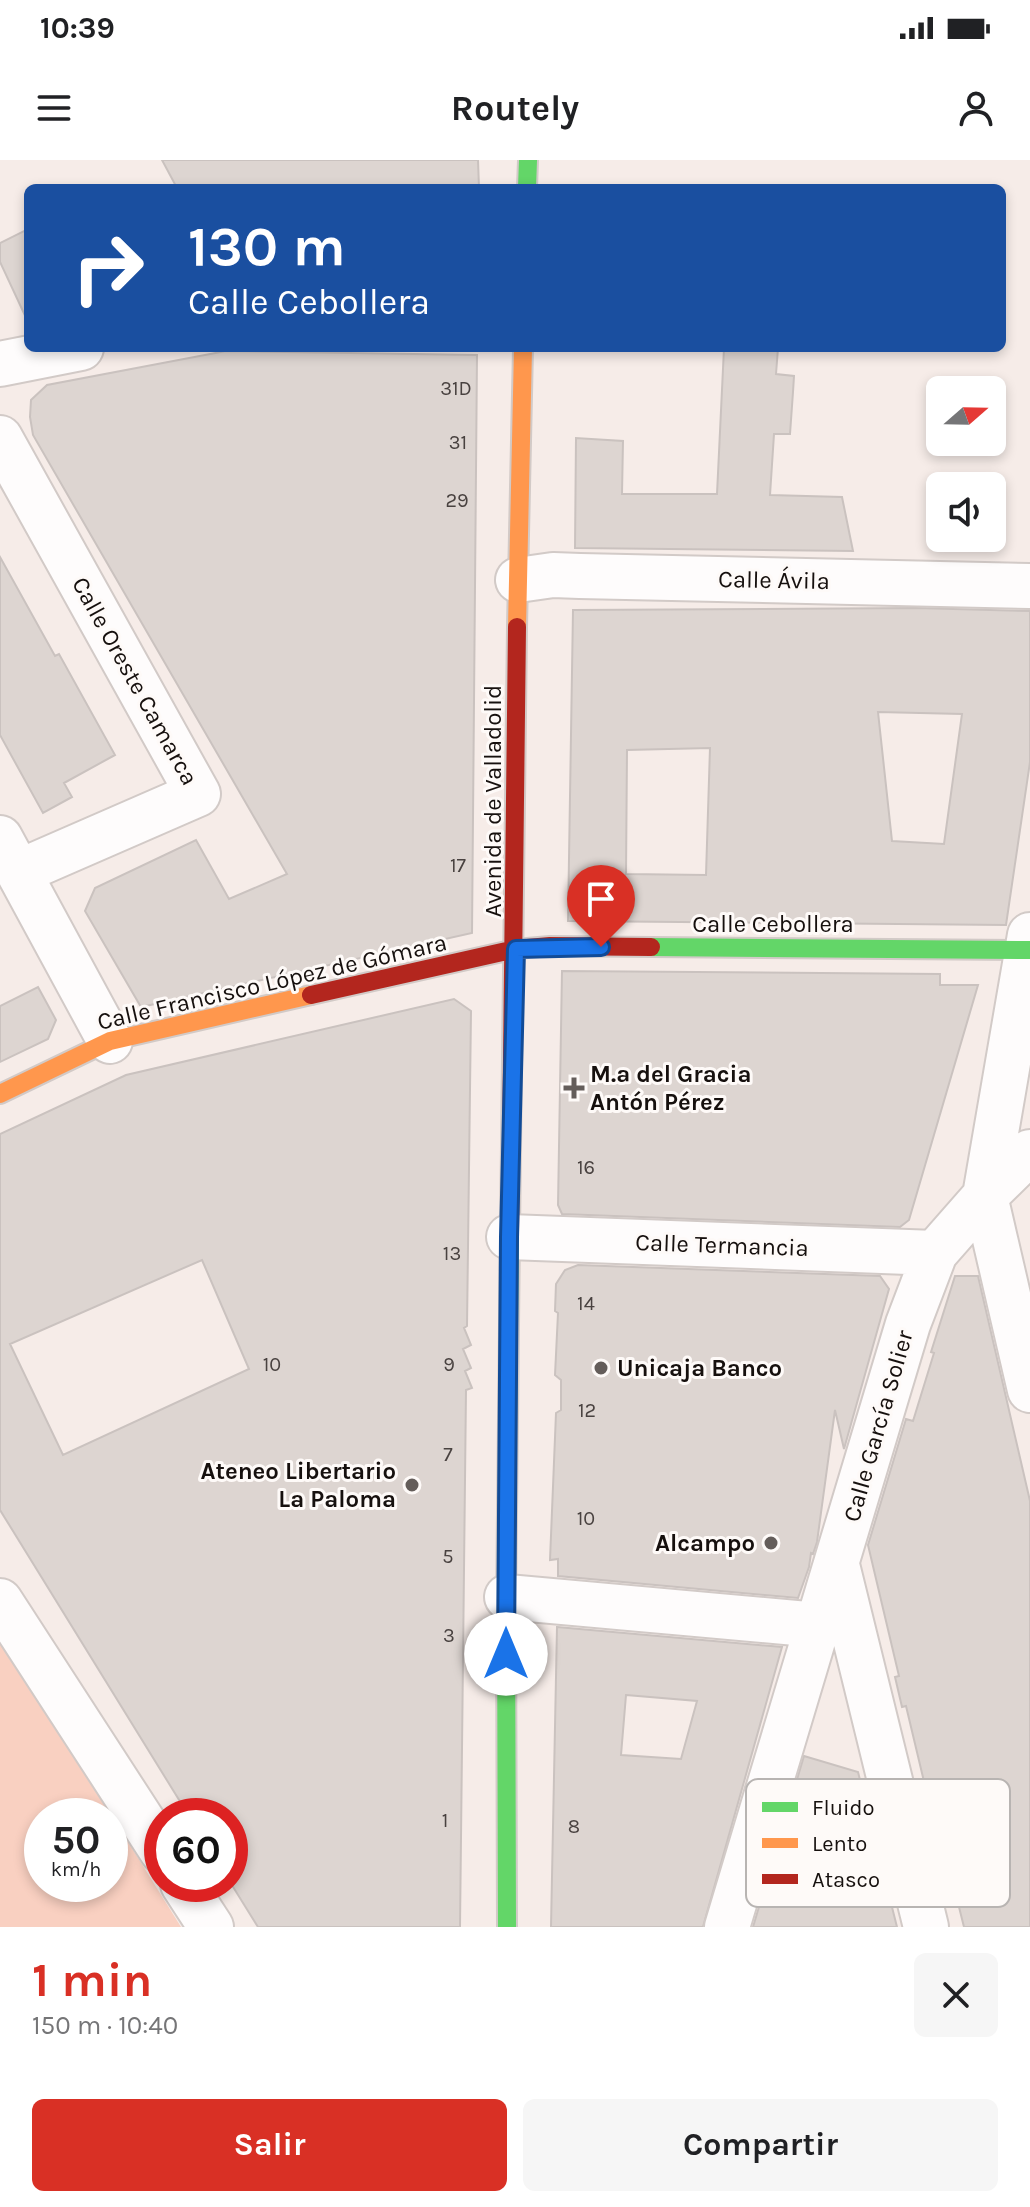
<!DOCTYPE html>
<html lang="es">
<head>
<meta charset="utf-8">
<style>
  body { margin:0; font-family:Karla,sans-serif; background:#f6f6f6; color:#202124; height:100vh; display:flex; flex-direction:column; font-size:30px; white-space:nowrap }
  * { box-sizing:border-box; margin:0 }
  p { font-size:26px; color:#757577 }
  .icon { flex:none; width:44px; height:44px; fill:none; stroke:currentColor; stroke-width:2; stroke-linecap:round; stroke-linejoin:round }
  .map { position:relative; height:1767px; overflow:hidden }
  .sheet { display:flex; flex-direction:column; background:#fff; flex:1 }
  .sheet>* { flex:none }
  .top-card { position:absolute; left:24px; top:24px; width:982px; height:168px; border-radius:12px; box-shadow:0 4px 12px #0003; background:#1a4fa0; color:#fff; overflow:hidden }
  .needle { width:52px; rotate:70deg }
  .controls { position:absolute; left:926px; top:216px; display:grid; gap:16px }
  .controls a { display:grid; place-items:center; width:80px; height:80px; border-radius:12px; background:#fff; box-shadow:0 4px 12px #0003; font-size:40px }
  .speed { position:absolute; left:24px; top:1638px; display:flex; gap:16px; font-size:40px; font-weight:700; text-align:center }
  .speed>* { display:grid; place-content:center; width:104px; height:104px; border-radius:50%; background:#fff; box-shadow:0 4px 12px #0003; line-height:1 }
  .speed small { font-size:20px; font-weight:400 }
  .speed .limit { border:12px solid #d22; background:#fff; color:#111 }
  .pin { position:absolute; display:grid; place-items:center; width:68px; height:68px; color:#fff; margin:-82px -34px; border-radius:50% 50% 50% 0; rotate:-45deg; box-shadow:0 0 8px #0007 }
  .pin .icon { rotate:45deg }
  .me { position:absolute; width:88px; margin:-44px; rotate:0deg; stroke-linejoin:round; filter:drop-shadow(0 0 6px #0008) }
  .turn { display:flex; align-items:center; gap:28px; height:168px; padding:0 32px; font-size:36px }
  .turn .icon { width:104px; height:104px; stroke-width:2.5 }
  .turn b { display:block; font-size:56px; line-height:68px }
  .round { display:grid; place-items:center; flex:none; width:84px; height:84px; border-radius:12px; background:#f6f6f6 }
  .headline { display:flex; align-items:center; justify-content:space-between; height:136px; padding:0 32px }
  h1 { font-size:48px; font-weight:700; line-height:60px; color:#d93025 }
  .button { display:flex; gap:16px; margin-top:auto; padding:16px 32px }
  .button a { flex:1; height:92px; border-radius:12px; background:#d93025; color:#fff; font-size:32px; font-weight:700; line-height:92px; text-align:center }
  .button a+a { background:#f6f6f6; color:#202124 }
  .status { display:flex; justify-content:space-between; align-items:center; height:56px; padding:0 40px; background:#fff; direction:ltr }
  .status svg { height:22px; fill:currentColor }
  header { display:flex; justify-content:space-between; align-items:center; height:104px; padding:0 32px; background:#fff; font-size:36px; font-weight:700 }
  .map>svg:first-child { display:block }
  .green { fill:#f9d0c1; fill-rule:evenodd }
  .building { fill:#ddd5d1; stroke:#cac2bf; stroke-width:2; fill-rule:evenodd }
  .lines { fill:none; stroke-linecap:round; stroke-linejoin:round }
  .street-casing { stroke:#d2cac7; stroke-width:48 }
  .fast-casing { stroke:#d2cac7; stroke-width:22 }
  .slow-casing { stroke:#d2cac7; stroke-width:22 }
  .jam-casing { stroke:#d2cac7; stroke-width:22 }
  .street { stroke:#fefcfc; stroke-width:44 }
  .fast { stroke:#63d668; stroke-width:18 }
  .slow { stroke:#ff974d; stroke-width:18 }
  .jam { stroke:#b3261e; stroke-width:18 }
  .route-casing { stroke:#114b97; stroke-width:20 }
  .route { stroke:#1a73e8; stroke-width:14 }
  .poi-dot { fill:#645d5a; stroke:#fefaf8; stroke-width:3 }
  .labels { text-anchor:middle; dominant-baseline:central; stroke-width:6; stroke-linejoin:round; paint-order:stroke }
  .number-label { font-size:20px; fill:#494240 }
  .street-label { font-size:24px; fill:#16100e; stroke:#fefaf8 }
  .poi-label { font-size:24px; font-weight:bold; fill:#16100e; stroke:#fefaf8; text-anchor:start }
  .key { fill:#fefaf8; stroke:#b8b4b2; stroke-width:2 }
  .key-label { font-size:22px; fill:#16100e }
</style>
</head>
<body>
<div class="status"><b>10:39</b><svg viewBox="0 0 49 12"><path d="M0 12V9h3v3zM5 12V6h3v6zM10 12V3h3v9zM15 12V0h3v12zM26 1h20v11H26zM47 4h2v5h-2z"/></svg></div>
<header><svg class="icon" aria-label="menu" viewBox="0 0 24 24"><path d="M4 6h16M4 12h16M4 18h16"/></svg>Routely<svg class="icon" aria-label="person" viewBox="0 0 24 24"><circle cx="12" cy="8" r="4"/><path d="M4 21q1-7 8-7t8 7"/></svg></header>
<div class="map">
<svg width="1030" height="1767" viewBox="0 0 1030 1767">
  <rect width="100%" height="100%" fill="#f6ece8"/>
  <path class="green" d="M0 1476 181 1767H0ZM42 1656H110V1724H42Z"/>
  <path class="building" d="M162 0H478L479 28H177Z
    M28 69V162L0 102V83Z
    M724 188H778L776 214 794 216 793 232 790 274H774L770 335 842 337 853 391 575 388 576 278 623 281 622 334H717Z
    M226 191 477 195 472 773 141 847 85 751 95 728 196 680 229 739 287 714 33 275 30 257 31 240 47 225Z
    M0 397 55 496 59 494 115 595 64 623 72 637 43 653 0 575Z
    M916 448 1030 451V602L1006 765 568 761 573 450ZM878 552 962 554 944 684 892 681ZM710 588 706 715 626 714 627 590Z
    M562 811 940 814V825H978L909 1060 900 1067 562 1054 558 1045Z
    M38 827 56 860 48 879 0 902V846Z
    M454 839 471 851 467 1166 464 1168 471 1185 463 1189 471 1208 465 1211 472 1228 466 1230 460 1767H258L230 1722V1656H189L0 1350V974L126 915ZM202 1100 249 1209 63 1295 10 1184Z
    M578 1105 880 1116 889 1129 844 1289 835 1250 817 1382 813 1394 811 1393 809 1407 798 1438 558 1416V1399L550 1400 556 1253 561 1250V1220L555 1215 558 1153 555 1151 556 1124 565 1110Z
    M955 1116H978L1030 1341V1767H964L957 1739H952L906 1546 902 1547 895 1517 899 1516 868 1385 906 1259 913 1261 934 1193 931 1192Z
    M557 1467 782 1487 703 1767H551ZM626 1535 697 1541 681 1599 621 1595Z
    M804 1596 858 1612 897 1767H753Z"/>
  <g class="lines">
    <defs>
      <path id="street" d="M0 204 81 188
        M0 278 198 634 19 712
        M518 420 553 415 580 416 1030 426
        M0 678 110 881
        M1030 775 985 1036 1030 1230
        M509 1077 935 1093
        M837 1405 926 1767
        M507 1437 818 1465
        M0 1441 162 1691
        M183 1724 211 1767
        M727 1767 908 1164 935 1093 985 1036 1030 992"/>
      <path id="fast" d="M527 28 528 0
        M651 787 1030 790
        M507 1767 506 1444 510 1072"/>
      <path id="slow" d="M517 467 523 188
        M0 934 110 881 311 835"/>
      <path id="jam" d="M311 835 516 789 550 786 651 787
        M510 1072 517 467"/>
    </defs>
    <use href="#street" class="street-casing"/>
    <use href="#fast" class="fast-casing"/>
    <use href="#slow" class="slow-casing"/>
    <use href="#jam" class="jam-casing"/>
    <use href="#street" class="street"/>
    <use href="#fast" class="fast"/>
    <use href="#slow" class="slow"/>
    <use href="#jam" class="jam"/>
  </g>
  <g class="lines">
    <defs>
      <path id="route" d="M506 1494 509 1077 516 789 601 787"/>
    </defs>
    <use href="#route" class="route-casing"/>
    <use href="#route" class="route"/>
  </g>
  <g class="poi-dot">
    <path d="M570 916h8v8h8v8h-8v8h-8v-8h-8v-8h8z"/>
    <circle cx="601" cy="1208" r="8"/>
    <circle cx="412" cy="1325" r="8"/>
    <circle cx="771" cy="1383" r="8"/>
  </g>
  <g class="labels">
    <g class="number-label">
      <text x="456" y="228">31D</text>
      <text x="458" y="282">31</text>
      <text x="457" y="340">29</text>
      <text x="458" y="705">17</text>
      <text x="586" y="1007">16</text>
      <text x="452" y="1093">13</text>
      <text x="586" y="1143">14</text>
      <text x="272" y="1204">10</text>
      <text x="449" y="1204">9</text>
      <text x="587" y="1250">12</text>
      <text x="448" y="1294">7</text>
      <text x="586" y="1358">10</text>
      <text x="448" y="1396">5</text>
      <text x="449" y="1475">3</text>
      <text x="445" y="1660">1</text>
      <text x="574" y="1666">8</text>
    </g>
    <g class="street-label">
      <text transform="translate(774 420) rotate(1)">Calle Ávila</text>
      <text transform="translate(135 521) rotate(61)">Calle Oreste Camarca</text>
      <text transform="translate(493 641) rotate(-90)">Avenida de Valladolid</text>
      <text x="773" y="764">Calle Cebollera</text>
      <text transform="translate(272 822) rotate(-13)">Calle Francisco López de Gómara</text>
      <text transform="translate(722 1085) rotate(2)">Calle Termancia</text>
      <text transform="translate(878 1266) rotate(-74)">Calle García Solier</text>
    </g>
    <g class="poi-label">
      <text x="590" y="914">M.ª del Gracia<tspan x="590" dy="28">Antón Pérez</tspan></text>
      <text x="617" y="1208">Unicaja Banco</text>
      <text x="396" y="1311" text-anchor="end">Ateneo Libertario<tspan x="396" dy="28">La Paloma</tspan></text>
      <text x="755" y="1383" text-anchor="end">Alcampo</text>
    </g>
  </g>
  <rect x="746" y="1619" width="264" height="128" rx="12" class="key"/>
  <rect x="762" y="1642" width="36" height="10" fill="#63d668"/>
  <rect x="762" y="1678" width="36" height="10" fill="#ff974d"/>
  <rect x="762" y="1714" width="36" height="10" fill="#b3261e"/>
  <g class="key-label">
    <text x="812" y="1655">Fluido</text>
    <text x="812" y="1691">Lento</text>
    <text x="812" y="1727">Atasco</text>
  </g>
</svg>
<div class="controls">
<a><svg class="needle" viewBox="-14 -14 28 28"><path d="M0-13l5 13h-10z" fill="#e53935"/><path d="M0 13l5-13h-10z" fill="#757577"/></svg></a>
<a><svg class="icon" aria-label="sound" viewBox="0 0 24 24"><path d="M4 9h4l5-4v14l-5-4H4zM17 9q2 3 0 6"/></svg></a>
</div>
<div class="speed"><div>50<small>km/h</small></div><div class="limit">60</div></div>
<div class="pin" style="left:601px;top:787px;background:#d93025"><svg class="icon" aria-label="arrive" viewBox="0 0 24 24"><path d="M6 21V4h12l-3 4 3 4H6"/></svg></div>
<svg class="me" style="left:506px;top:1494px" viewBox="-20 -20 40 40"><circle r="19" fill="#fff"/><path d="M0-13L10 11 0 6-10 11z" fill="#1a73e8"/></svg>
<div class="top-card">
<div class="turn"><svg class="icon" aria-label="right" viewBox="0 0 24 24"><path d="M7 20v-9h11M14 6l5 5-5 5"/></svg><div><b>130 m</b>Calle Cebollera</div></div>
</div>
</div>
<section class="sheet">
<div class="headline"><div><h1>1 min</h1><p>150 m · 10:40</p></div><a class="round"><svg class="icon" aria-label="close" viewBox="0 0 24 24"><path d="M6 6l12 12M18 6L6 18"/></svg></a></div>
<div class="button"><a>Salir</a><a>Compartir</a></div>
</section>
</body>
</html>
